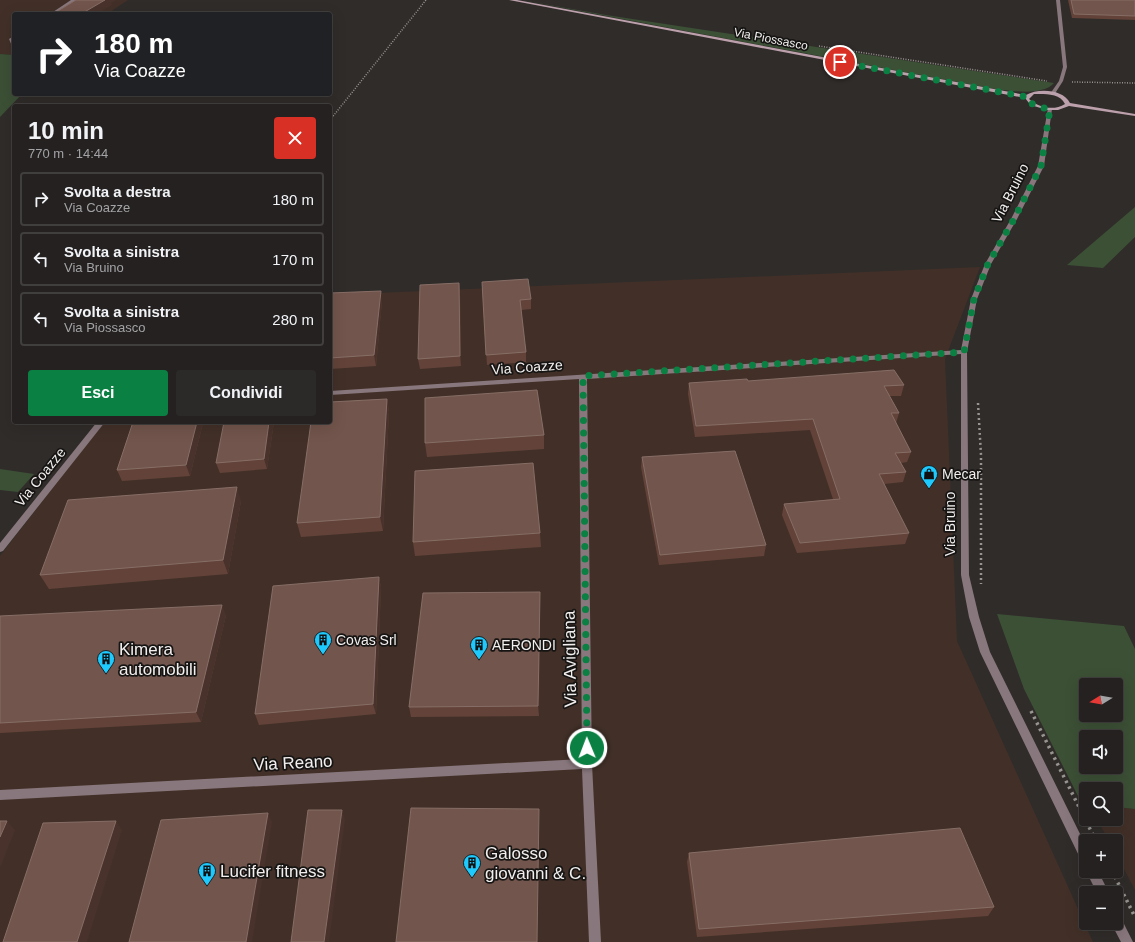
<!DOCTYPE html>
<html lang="it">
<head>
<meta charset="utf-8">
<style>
  body { margin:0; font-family:Helvetica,sans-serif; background:#2c2929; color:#f1f3f6; height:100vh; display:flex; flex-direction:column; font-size:15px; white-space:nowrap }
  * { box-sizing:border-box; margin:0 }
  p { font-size:13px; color:#a3a3a5 }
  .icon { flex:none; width:22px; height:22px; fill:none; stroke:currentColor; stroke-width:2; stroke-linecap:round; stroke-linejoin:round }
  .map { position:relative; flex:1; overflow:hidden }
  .drawer { position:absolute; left:12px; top:104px; width:320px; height:320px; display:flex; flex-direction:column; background:#242120; border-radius:4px; box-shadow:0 4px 16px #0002,0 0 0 1px #413e3e }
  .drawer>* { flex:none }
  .banner { position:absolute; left:12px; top:12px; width:320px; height:84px; border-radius:4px; box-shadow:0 4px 16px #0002,0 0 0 1px #413e3e; background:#202124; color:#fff; overflow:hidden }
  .needle { width:26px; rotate:259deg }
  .controls { position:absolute; left:1079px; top:678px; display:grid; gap:8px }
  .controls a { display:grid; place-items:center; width:44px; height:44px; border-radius:4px; background:#242120; box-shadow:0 4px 16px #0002,0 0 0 1px #413e3e; font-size:20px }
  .pin { position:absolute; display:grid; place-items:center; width:34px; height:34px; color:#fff; margin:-17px; border:2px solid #fff; border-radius:50%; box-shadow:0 1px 4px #0007 }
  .me { position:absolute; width:44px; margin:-22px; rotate:359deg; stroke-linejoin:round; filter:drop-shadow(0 0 3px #0008) }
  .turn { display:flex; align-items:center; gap:14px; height:84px; padding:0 16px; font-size:18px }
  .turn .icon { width:52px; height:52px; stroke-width:2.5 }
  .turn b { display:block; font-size:28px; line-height:34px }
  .round { display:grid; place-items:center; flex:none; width:42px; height:42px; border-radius:4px; background:#2c2929 }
  .head { display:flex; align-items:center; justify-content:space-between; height:68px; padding:0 16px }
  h1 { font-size:24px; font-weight:800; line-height:30px }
  .action { display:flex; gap:8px; margin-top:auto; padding:8px 16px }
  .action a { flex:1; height:46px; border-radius:4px; background:#0b8043; color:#fff; font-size:16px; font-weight:800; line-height:46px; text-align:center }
  .action a+a { background:#2c2929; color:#f1f3f6 }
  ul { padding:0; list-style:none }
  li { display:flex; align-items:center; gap:12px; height:54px; margin:0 8px 6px; padding:0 8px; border:2px solid #413e3e; border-radius:4px }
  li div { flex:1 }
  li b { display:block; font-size:15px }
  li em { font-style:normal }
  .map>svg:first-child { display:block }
  .industrial { fill:#423028 }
  .green { fill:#3c5036; fill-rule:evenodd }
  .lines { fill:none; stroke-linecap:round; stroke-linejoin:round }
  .path-far2 { stroke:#979492; stroke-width:1.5; stroke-dasharray:1 1.5; stroke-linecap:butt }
  .path-far1 { stroke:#979492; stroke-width:2.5; stroke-dasharray:2 3; stroke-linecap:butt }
  .path { stroke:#979492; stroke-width:3.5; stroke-dasharray:2.5 4; stroke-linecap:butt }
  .street { fill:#88777d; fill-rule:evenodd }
  .secondary { fill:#bca0ab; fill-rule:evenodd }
  .wall { fill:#634339 }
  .shaded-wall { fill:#48322b }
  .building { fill:#72554c; stroke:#866e66 }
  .route { stroke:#0b8043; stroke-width:7; stroke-dasharray:0 12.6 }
  .labels { text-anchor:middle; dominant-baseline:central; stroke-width:3.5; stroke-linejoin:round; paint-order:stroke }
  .far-street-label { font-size:12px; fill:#f2efee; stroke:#171514 }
  .street-label { font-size:14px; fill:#f2efee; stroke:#171514 }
  .poi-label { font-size:14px; fill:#f2efee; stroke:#171514; text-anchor:start }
  .near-poi-label { font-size:17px; fill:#f2efee; stroke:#171514; text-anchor:start }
  .near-street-label { font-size:17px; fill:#f2efee; stroke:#171514 }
</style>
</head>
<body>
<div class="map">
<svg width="1135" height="942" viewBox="0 0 1135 942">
  <rect width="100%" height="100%" fill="#302c2a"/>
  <path class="industrial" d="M0 0H128L107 14H14V55L0 54Z
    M980 267 945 359 957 641 1093 942H0V556L104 422H330V295Z
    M1116 807 1135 809V890L1116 854V841H1109L1097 819H1116Z"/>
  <path class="green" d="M521 0 606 15 1054 83C1043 96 1011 91 995 89Z
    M0 54 14 55V94H22L0 117Z
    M1135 207V237L1103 268 1067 265Z
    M0 469 34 474 18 492 0 490Z
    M997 614 1124 626 1135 649V809L1116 807V789H1086V804H1082L1024 689ZM1086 685H1116V715H1086ZM1086 737H1116V767H1086Z"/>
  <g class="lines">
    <path class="path-far2" d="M819 46 1047 81
      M1072 82 1135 83
      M330 120 426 0"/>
    <path class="path-far1" d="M978 403 981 455V584"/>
    <path class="path" d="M1031 711 1096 841
      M1112 871 1135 917"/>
    <path class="street" d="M71 0H76L55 14H50Z
      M1056 0H1060L1067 67 1063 81 1054 95H1052L1050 94 1059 81 1063 67Z
      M14 36V47L12 46 9 39Z
      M1048 108 1052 109 1044 166 1017 219 991 264 977 299 967 352 969 575 979 617 990 652 1086 846V864L1082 862 980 652 969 617 961 575V354L587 379 592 764 601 942H589L582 769 0 800V790L582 759 579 379 330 395V391L961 350 971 299 985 264 1011 219 1038 166Z
      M97 422H105L3 551 0 552V543Z
      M1086 871H1098L1109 893H1097Z
      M1116 914 1120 916 1133 942H1121L1111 923H1116Z"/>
    <path class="secondary" d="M509 0H517L1026 95C1038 88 1063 89 1070 103L1135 114V116L1069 106 1058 110H1047L1034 106 1029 103 1025 98ZM1034 94C1045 94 1060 93 1065 104 1054 111 1039 108 1029 99Z"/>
  </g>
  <path class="wall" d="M1068 0H1135V20L1072 18Z
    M482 282 531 299V309L521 310 526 352V362L487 365Z
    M459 283 460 293 461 366 420 369 418 359Z
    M330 293 382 301 376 366 330 369Z
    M748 381 904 385 901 396H889L899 413 896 423 911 452 907 462 901 463 906 472 903 482 884 484 909 533 905 544 797 553 782 515 784 504 833 499 810 430 695 437 688 394 689 383Z
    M387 399 389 412 383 531 301 537 297 523Z
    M274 422 267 469 220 473 216 463Z
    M203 423 190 476 122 481 117 470Z
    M544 435V449L427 457 425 443Z
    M642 457 766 545 764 556 659 565 641 467Z
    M241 501 228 574 49 589 40 575Z
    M540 533 541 547 415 556 413 542Z
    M379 577 381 588 376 714 259 725 255 714Z
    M540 592 539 716 411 717 409 707Z
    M226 615 201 722 0 733V616Z
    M689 853 994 907 988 916 697 937 687 862Z"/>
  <path class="shaded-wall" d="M105 0H116L111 3 112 5 97 14H81Z
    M459 283 460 293 461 366 460 356Z
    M381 291 382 301 376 366 374 355Z
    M387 399 389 412 383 531 380 517Z
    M197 422H203V423L190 476 186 465Z
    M269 422H274L267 469 264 459Z
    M237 487 241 501 228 574 223 560Z
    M379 577 381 588 376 714 373 704Z
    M540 592V603L539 716 538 706Z
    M222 605 226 615 201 722 196 712Z
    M539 809 538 942H537Z
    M342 810 345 820 329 942H324Z
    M268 813 272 822 252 942H246Z
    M7 821 15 830 0 868V837Z
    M116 821 122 830 87 942H77Z"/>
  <path class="building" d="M76 0H105L81 14H53Z
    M1071 0H1135V16L1074 14Z
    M528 279 531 299 520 300 526 352 486 355 482 282Z
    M459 283 460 356 418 359 420 285Z
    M381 291 374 355 330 358V293Z
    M894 370 904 385 884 386 899 413H891L911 452 895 453 906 472 879 474 909 533 800 543 784 504 840 499 813 419 696 426 689 383 747 379 748 381Z
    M537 390 544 435 425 443V398Z
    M387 399 380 517 297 523 311 422H330V402Z
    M133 422H197L186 465 117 470Z
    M224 422H269L264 459 216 463Z
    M735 451 766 545 660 555 642 457Z
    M533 463 540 533 413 542 415 471Z
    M237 487 223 560 40 575 68 500Z
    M379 577 373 704 255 714 273 586Z
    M540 592 538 706 409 707 423 593Z
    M222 605 196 712 0 723V616Z
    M411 808 539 809 537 942H396Z
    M308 810H342L324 942H291Z
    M268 813 246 942H129L161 820Z
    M0 821H7L0 837Z
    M116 821 77 942H3L43 823Z
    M960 828 994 907 699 929 689 853Z"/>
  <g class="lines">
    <path class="route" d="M587 748 583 376 964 352 974 299 988 264 1014 219 1041 166 1050 109C1042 108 1030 106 1027 97L840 62"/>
  </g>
  <defs>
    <symbol id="shop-pin" viewBox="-11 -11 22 30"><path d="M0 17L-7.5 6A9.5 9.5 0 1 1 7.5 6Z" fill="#1dc9fd" stroke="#171514"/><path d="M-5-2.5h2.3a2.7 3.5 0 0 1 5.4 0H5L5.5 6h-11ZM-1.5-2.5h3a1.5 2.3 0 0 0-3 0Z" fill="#111"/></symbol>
    <symbol id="building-pin" viewBox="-11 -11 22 30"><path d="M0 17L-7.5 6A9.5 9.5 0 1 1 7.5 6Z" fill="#1dc9fd" stroke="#171514"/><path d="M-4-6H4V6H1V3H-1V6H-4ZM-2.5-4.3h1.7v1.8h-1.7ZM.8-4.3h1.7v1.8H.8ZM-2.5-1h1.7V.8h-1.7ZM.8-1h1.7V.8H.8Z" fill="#111"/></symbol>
  </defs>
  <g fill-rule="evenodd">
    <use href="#shop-pin" x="919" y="464" width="20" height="27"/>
    <use href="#building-pin" x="313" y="630" width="20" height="27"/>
    <use href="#building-pin" x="469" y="635" width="20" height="27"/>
    <use href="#building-pin" x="96" y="649" width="20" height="27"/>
    <use href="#building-pin" x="462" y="853" width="20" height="27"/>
    <use href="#building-pin" x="197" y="861" width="20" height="27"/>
  </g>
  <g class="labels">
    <g class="far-street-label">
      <text transform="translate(771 39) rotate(11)">Via Piossasco</text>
    </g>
    <g class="street-label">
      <text transform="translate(1010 193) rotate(-63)">Via Bruino</text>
      <text transform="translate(527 367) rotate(-4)">Via Coazze</text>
      <text transform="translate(40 477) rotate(-51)">Via Coazze</text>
      <text transform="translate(950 524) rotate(-90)">Via Bruino</text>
    </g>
    <g class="poi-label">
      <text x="942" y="474">Mecar</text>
      <text x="336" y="640">Covas Srl</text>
      <text x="492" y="645">AERONDI</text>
    </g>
    <g class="near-poi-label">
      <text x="119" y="649">Kimera<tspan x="119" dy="20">automobili</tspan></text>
      <text x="485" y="853">Galosso<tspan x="485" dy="20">giovanni &amp; C.</tspan></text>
      <text x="220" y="871">Lucifer fitness</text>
    </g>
    <g class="near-street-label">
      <text transform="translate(570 659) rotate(-91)">Via Avigliana</text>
      <text transform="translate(293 763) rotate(-3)">Via Reano</text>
    </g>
  </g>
</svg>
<div class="controls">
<a><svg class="needle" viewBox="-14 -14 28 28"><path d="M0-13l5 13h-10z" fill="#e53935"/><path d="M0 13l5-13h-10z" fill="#a3a3a5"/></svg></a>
<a><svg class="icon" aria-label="sound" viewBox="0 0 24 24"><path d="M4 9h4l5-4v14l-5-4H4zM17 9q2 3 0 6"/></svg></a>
<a><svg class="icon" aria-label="search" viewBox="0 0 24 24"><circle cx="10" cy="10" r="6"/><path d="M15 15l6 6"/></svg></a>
<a>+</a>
<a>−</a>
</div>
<div class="pin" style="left:840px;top:62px;background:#d93025"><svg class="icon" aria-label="arrive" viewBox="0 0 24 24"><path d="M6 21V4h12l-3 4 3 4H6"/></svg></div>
<svg class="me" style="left:587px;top:748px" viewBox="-20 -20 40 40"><circle r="17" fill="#0b8043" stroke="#fff" stroke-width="3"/><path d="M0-11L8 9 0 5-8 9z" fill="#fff"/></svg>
<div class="banner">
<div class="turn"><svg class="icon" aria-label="right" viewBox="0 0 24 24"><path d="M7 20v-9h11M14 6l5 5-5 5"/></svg><div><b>180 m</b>Via Coazze</div></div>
</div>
<section class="drawer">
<div class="head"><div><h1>10 min</h1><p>770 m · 14:44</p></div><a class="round" style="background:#d93025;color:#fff"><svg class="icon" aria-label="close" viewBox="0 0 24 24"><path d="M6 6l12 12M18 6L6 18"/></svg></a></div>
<ul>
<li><svg class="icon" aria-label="right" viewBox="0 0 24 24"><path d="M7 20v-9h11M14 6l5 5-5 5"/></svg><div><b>Svolta a destra</b><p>Via Coazze</p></div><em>180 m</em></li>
<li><svg class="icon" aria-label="left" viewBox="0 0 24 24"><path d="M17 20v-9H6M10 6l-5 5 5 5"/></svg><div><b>Svolta a sinistra</b><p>Via Bruino</p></div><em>170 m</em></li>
<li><svg class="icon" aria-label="left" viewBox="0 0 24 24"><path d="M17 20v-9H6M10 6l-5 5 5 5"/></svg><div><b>Svolta a sinistra</b><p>Via Piossasco</p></div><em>280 m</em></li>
</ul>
<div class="action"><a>Esci</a><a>Condividi</a></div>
</section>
</div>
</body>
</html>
